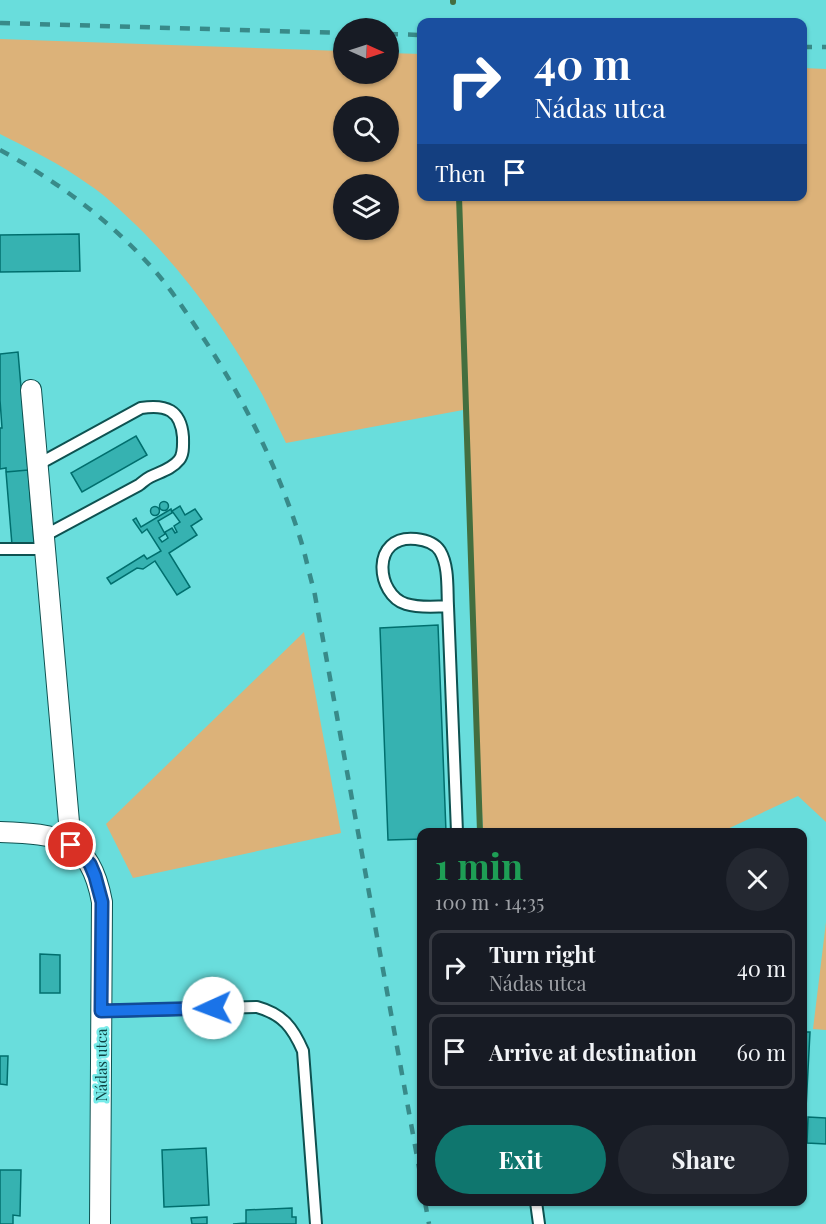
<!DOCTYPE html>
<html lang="en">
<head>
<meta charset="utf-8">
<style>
  body { margin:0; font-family:"Playfair Display",serif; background:#242831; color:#f1f3f6; height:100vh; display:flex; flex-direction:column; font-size:22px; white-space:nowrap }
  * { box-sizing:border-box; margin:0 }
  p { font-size:20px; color:#9ea1a6 }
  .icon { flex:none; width:33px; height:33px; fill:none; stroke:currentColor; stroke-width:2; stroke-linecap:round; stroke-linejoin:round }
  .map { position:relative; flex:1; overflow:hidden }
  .drawer { position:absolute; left:417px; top:828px; width:390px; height:378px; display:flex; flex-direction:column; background:#171b24; border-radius:12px; box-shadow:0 2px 4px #0004 }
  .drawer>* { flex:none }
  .hud { position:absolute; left:417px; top:18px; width:390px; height:183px; border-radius:12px; box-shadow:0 2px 4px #0004; background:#1a4fa0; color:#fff; overflow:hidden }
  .needle { width:39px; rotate:93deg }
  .tools { position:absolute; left:333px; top:18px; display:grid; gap:12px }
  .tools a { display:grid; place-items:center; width:66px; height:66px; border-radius:50%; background:#171b24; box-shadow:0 2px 4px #0004; font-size:30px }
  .pin { position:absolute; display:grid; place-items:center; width:51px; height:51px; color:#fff; margin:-26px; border:3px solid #fff; border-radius:50%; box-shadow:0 2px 6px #0007 }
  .me { position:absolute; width:66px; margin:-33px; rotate:268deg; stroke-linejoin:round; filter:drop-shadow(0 0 4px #0008) }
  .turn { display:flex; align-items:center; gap:21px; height:126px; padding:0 18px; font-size:27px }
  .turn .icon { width:78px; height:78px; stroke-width:2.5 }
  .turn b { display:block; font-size:42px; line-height:51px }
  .then { display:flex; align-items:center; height:57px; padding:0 18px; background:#0003; gap:12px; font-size:22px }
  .round { display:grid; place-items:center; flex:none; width:63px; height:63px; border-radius:32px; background:#242831 }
  .headline { display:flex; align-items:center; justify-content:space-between; height:102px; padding:0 18px }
  h1 { font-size:36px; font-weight:700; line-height:45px; color:#1e9e55 }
  .primary-button { display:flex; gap:12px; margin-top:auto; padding:12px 18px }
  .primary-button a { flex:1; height:69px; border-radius:36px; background:#0f766e; color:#fff; font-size:24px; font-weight:700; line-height:69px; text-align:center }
  .primary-button a+a { background:#242831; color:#f1f3f6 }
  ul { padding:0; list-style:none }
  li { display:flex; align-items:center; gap:18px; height:75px; margin:0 12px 9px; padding:0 6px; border:3px solid #363941; border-radius:12px }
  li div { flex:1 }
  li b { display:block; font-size:22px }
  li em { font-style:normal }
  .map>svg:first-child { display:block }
  .green { fill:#dcb279; fill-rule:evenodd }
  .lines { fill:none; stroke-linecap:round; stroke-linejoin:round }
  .stream { stroke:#436e3f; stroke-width:6 }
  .building { fill:#36b2b1; stroke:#006f6e; stroke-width:1.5 }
  .lane-casing { stroke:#0e5251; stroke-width:14 }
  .street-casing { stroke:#0e5251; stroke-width:22 }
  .lane { stroke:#fff; stroke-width:10 }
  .street { stroke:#fff; stroke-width:20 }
  .rail { stroke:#388a89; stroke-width:4.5; stroke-dasharray:10 10; stroke-linecap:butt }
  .route-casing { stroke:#114b97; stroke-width:15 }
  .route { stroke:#1a73e8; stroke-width:10 }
  .labels { text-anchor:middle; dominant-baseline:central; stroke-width:5; stroke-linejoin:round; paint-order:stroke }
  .street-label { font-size:15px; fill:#0f4343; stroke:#77ebe9 }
</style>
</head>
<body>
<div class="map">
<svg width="826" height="1224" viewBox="0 0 826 1224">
  <rect width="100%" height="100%" fill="#69dddc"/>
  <path class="green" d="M0 39 343 51 344 74H388L389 53 421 54 422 196H802L803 68 826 69V822L798 796 721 832H483L463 410 286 443C278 426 270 410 262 394 228 333 186 274 136 225 121 211 105 195 88 184 60 164 30 149 0 134ZM344 106H388V152H344ZM344 184H388V230H344Z
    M304 632 341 833 133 878 106 824Z
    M826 922V1030L813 1029Z"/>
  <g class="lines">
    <path class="stream" d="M453 0V2
      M459 196 480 832"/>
  </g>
  <path class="building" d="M79 234 80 271 0 272V235Z
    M18 352 28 470 6 472V468L0 469V428H2L0 400V354Z
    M136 436 147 455 82 492 71 473Z
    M28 470 34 543 12 545 6 472Z
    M159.5 506a4.5 4.5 0 1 1 9 0a4.5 4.5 0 1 1-9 0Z
    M180 506 185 515 195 509 202 519 191 526 197 535 169 553 190 587 177 595 155 561 143 569 137 568 111 584 107 578 144 555 147 559 161 551 147 529 142 533 133 520 136 518 141 527 171 509 172 513 158 521 165 534 159 538 162 542 168 538 165 532 172 528 175 533 177 532 174 526 180 522 172 511Z
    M150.5 511a4.5 4.5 0 1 1 9 0a4.5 4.5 0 1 1-9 0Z
    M438 625 446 832H422V839L388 840 380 628Z
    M40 954 60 955V993H40Z
    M802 1032H810L805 1127H802Z
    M0 1056H8L7 1085 0 1084Z
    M808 1117 826 1118V1144L807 1143Z
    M206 1148 209 1205 164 1207 162 1150Z
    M0 1170H21L20 1216 13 1215V1224H0Z
    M292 1208V1217H296V1224H233L246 1223V1210Z
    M207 1217V1224H192L191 1218Z"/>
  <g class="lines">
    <defs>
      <path id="lane" d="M37 465 141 408C166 404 181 410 183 437 183 445 184 454 179 460 172 469 160 472 150 477 146 479 143 482 139 485L44 536
        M0 549H45
        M448 606C435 607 419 608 406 604 376 595 370 534 416 539 425 540 435 543 440 551 449 566 447 589 448 606L457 832
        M101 1011 257 1007C283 1014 293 1028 303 1051L316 1224
        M536 1202 539 1224"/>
      <path id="street" d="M31 390 71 845
        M0 832C59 834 90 837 102 902L100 1224"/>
    </defs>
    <use href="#lane" class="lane-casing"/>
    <use href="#street" class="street-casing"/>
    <use href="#lane" class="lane"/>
    <use href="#street" class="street"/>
    <path class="rail" d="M0 23 344 33
      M388 34 422 35
      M802 47H826
      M0 150C57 181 111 221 154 270 171 289 185 311 200 333 243 397 278 467 301 541 306 557 309 574 314 590L422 1184
      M425 1202 429 1224"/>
  </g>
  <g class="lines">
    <defs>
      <path id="route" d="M71 845 90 864 95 876 102 902 101 1011 213 1008"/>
    </defs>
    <use href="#route" class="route-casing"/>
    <use href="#route" class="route"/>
  </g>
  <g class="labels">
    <g class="street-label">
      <text transform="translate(101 1065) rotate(-90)">Nádas utca</text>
    </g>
  </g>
</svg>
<div class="tools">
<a><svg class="needle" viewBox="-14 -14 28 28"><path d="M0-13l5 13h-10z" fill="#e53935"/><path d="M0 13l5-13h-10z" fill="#9ea1a6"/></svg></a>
<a><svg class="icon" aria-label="search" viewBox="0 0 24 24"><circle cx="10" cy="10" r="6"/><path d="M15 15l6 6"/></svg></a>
<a><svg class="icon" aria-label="layers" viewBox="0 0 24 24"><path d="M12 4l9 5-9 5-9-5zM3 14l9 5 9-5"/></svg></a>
</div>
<div class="pin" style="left:71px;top:845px;background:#d93025"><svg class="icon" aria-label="arrive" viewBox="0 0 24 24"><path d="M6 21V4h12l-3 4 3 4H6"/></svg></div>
<svg class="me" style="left:213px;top:1008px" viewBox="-20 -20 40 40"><circle r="19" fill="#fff"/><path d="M0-13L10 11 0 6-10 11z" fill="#1a73e8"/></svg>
<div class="hud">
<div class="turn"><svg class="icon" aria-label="right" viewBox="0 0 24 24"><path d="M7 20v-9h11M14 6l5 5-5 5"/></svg><div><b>40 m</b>Nádas utca</div></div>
<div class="then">Then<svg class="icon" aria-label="arrive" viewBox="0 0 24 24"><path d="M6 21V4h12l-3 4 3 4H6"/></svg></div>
</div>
<section class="drawer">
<div class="headline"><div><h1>1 min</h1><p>100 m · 14:35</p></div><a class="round"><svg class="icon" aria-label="close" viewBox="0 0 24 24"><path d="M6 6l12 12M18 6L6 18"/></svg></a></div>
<ul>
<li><svg class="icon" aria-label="right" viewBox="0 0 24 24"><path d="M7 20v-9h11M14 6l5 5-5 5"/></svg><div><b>Turn right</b><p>Nádas utca</p></div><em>40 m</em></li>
<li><svg class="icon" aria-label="arrive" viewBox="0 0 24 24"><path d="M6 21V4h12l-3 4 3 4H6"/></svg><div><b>Arrive at destination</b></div><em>60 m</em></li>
</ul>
<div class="primary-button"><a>Exit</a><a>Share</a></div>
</section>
</div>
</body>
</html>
